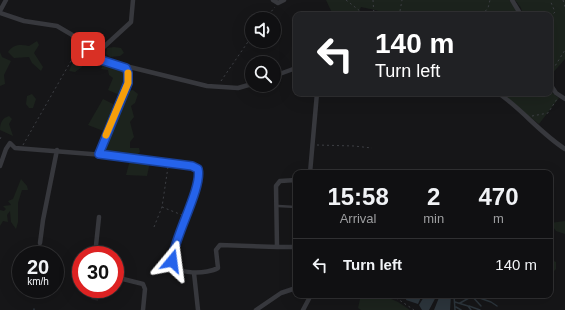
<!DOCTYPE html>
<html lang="en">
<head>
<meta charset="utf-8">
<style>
  body { margin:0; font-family:Helvetica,sans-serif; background:#1e1e20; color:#f1f3f6; height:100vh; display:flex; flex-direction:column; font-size:15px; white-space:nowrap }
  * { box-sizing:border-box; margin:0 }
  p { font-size:13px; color:#9c9d9f }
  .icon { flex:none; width:22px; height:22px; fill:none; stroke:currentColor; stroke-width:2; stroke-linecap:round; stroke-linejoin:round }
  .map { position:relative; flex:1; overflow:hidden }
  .details { position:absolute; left:293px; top:170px; width:260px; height:128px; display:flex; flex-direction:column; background:#101012; border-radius:8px; box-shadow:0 4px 16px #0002,0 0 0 1px #303032 }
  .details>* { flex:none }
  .guide { position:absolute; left:293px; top:12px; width:260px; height:84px; border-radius:8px; box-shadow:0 4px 16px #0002,0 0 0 1px #303032; background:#202124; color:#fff; overflow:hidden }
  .fabs { position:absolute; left:245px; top:12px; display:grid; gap:8px }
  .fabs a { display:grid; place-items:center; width:36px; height:36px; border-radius:50%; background:#101012; box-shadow:0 4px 16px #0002,0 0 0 1px #303032; font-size:20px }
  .speed { position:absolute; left:12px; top:246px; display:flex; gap:8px; font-size:20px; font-weight:700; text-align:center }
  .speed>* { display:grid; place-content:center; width:52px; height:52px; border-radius:50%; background:#101012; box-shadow:0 4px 16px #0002,0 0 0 1px #303032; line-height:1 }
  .speed small { font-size:10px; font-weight:400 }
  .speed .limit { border:6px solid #d22; background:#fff; color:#111 }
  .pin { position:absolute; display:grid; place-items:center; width:34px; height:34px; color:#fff; margin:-17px; border-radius:8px; box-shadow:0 2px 6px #0006 }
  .me { position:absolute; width:44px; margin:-22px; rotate:16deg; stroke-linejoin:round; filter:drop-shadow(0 0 3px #0008) }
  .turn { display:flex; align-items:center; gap:14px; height:84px; padding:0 16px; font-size:18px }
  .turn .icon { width:52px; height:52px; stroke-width:2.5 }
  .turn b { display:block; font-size:28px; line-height:34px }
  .eta { display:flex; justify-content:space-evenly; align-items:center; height:68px; text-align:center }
  .eta b { font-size:24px; font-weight:800; line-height:28px }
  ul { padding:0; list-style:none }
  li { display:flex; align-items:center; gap:12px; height:52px; padding:0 16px; border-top:1px solid #303032 }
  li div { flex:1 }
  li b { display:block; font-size:15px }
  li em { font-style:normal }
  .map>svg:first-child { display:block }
  .built { fill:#222225 }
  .green { fill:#1c231d }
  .water { fill:#2c353c }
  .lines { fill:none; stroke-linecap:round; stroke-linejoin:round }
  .stream { stroke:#2c353c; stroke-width:1.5 }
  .path { stroke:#3d3f44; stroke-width:1; stroke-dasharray:2 3; stroke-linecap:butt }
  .lane { stroke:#37383d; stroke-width:2.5 }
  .street { stroke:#37383d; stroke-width:4.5 }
  .route-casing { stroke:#184099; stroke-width:10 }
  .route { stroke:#2563eb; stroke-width:7 }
  .slow { stroke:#f59e0b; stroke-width:7 }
</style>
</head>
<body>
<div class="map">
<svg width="565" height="310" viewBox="0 0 565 310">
  <rect width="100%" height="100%" fill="#161618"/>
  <path class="built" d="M93 289 100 291 98 301 91 299Z"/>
  <path class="green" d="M326 0H509L516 8 518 15H383L384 12 361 7 357 15H333Z
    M515 0H565V59L550 76V15H523L521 8Z
    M37 41 39 45 34 53 43 67 41 71 32 63 29 57 14 58 8 52C13 44 21 44 29 46Z
    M79 47 91 57 90 60 88 58 84 59 82 67 75 72 69 71Z
    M114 47 121 48 124 53 120 56 110 57 106 54 107 48Z
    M0 52 2 57 11 61 4 75 5 84 0 86Z
    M103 65 117 69 118 67 127 73V81L122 96 108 90 113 78 109 75 108 70 101 69Z
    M133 90 138 94 135 103 131 106 134 117 130 122 134 137 130 142V148H139L140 152 136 156 105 153 102 151 128 91Z
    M550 91 559 98 539 124 499 93H550Z
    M32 94 36 99 33 108H29L26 104 27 96Z
    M103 99 117 106 106 132 88 125Z
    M9 116 12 119 9 124 13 136 0 130C0 123 2 118 9 116Z
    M130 160 150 162 147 176 126 175Z
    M21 179 27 186 28 190H22L18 203V222L16 229 11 222 10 211 7 215 8 222 3 221 0 226V210L4 211 6 209 3 206 11 205 8 201 13 199Z
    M565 221V234L556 231 550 223Z
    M550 259 556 262V269L550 275Z
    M367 295H393L389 298 398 302 410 310H361L358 308 360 299Z"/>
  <path class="water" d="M407 295H422L418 304 406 300Z
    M425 295H437L429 310H422L419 305Z
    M440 295 451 296 450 310H434Z"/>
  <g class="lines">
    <path class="stream" d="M454 295 455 310
      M471 295 491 302 497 306
      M471 295 481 306
      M497 295 502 298
      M455 302 468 306 471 310
      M460 303 469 298 471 295
      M469 306 480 310
      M456 307 461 310
      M34 310V309"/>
    <path class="path" d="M346 0 365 15
      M373 0 374 15
      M563 0 565 7
      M400 11 402 0
      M525 14 540 15
      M482 15 488 8 490 0
      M550 17 555 12 550 0
      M265 19 275 7
      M550 74 565 50
      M221 81 252 36
      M532 116 548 113 557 99
      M0 139 1 137
      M23 145 79 47
      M317 145 354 146 372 148
      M162 207 182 215
      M154 227 162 207 168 167
      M392 295 414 310"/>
    <path class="lane" d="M278 206 296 207"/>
    <path class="street" d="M273 0 278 3 284 0
      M512 0 521 15
      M0 11 6 0
      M0 13 24 21 57 26 74 36 101 60 207 86 238 88 252 84
      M95 55 131 22 133 0
      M274 76 296 68
      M550 84 556 93 565 99
      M498 93C522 109 540 133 565 149
      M99 154 128 83 129 77 127 68
      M0 166 6 149 10 143 15 148 129 157 196 167 199 173V177L171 261C175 276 208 274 218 268L216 250 220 245 277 247 276 186 280 181 296 180
      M310 173 317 93
      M40 243 43 220 57 150
      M277 247H296
      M95 255 99 217
      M194 273 198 310
      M115 277 143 284 145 289 143 310
      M256 310 281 293 296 288
      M303 310 311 295"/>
  </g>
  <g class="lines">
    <defs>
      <path id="route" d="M88 49 101 60 126 68 128 73V83L99 154 192 166 198 169C203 187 173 239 172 261"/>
    </defs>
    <use href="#route" class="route-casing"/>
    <use href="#route" class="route"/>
    <path class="slow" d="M106 135 128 83V73"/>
  </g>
</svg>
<div class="fabs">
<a><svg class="icon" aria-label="sound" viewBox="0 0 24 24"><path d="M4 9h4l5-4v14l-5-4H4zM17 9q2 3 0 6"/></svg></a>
<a><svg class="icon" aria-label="search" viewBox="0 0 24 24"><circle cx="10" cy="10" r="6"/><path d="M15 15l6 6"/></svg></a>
</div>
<div class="speed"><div>20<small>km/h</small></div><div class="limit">30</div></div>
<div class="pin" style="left:88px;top:49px;background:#d93025"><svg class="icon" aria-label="arrive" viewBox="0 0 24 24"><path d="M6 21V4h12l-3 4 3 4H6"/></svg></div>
<svg class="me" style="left:172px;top:261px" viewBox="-20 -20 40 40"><path d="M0-17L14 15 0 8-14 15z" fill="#2563eb" stroke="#fff" stroke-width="4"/></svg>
<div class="guide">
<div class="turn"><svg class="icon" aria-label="left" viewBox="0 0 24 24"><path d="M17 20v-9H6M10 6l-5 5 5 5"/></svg><div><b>140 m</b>Turn left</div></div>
</div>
<section class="details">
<div class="eta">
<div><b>15:58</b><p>Arrival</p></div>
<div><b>2</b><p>min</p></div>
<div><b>470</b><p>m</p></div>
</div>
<ul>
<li><svg class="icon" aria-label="left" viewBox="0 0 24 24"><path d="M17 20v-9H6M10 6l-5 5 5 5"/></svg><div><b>Turn left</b></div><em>140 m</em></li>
</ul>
</section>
</div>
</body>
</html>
